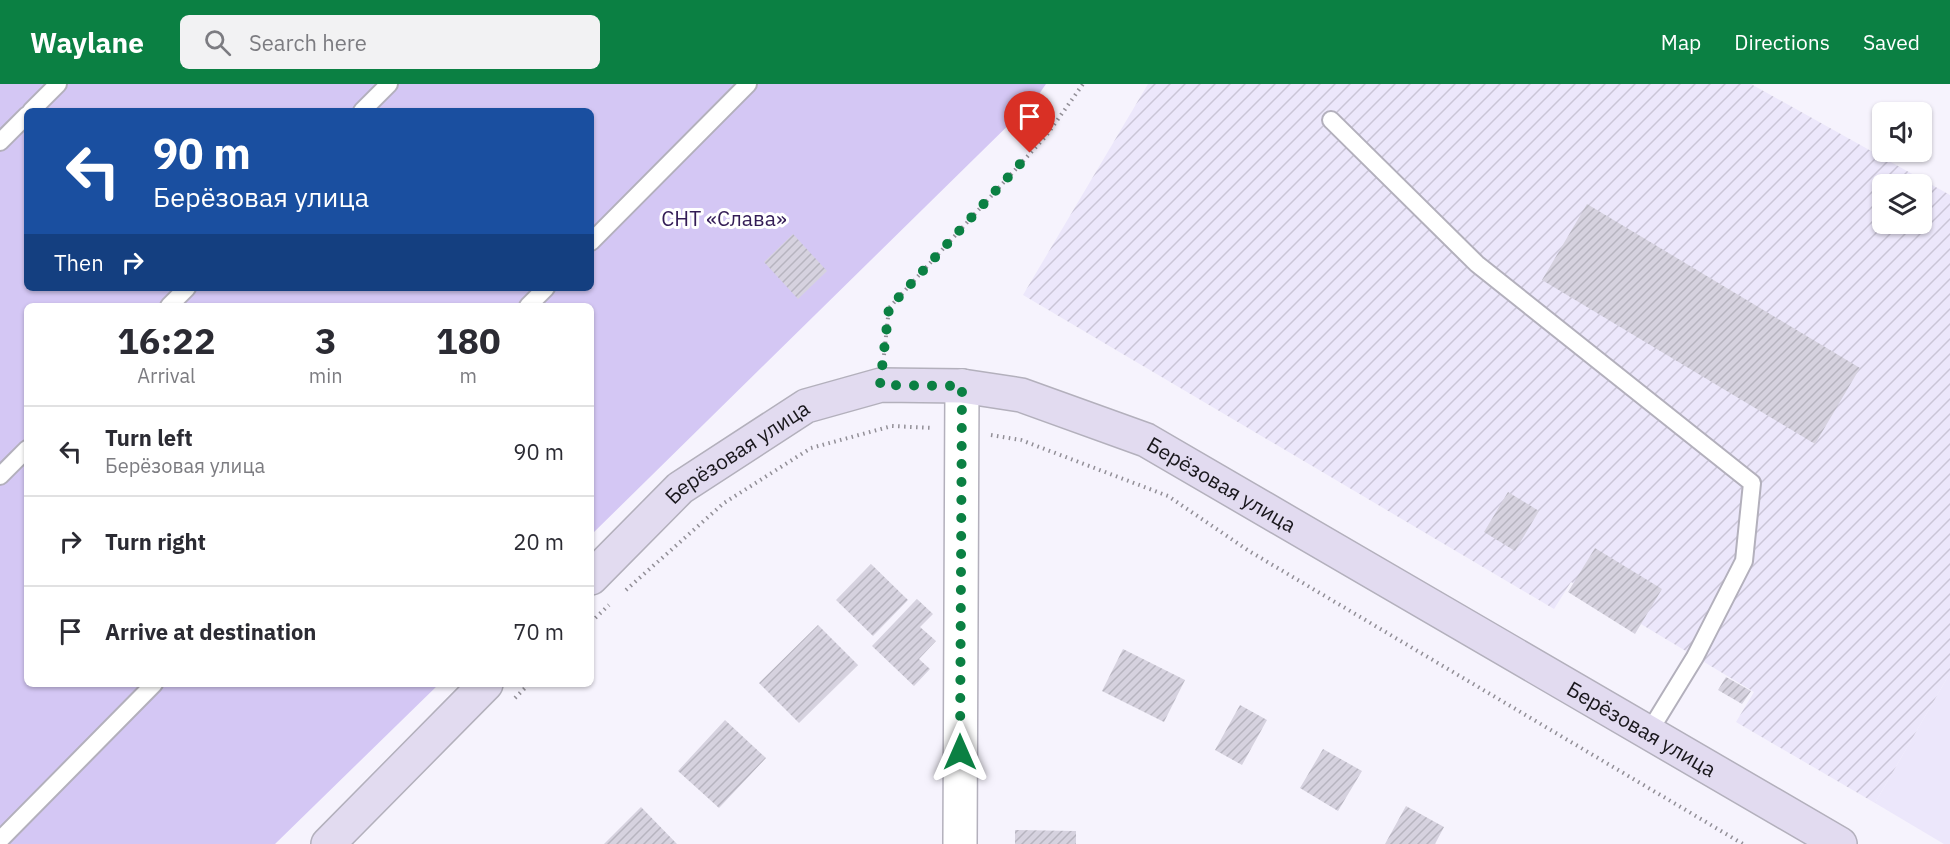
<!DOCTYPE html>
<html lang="en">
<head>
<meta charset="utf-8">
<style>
  body { margin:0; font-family:"IBM Plex Sans",sans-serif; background:#f2f2f3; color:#2b2b33; height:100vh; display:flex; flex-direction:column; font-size:22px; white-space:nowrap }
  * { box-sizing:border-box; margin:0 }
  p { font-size:20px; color:#7c7c81 }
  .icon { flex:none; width:33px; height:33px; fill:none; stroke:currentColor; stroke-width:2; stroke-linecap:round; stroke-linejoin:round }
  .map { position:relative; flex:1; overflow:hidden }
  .panel { position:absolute; left:24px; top:219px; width:570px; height:384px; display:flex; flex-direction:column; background:#fff; border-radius:9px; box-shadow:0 2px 4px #0004 }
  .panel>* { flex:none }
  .top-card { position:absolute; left:24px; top:24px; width:570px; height:183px; border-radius:9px; box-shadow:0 2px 4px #0004; background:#1a4fa0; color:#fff; overflow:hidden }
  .controls { position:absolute; left:1872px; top:18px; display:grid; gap:12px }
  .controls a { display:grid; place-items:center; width:60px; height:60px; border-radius:9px; background:#fff; box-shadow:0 2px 4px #0004; font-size:30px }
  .pin { position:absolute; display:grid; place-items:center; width:51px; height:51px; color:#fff; margin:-62px -26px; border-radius:50% 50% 50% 0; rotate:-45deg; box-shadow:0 0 6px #0007 }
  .pin .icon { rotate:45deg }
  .me { position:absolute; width:66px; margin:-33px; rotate:0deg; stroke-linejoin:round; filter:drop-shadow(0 0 4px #0008) }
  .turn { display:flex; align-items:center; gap:21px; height:126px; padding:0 30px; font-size:27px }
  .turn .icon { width:78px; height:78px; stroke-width:2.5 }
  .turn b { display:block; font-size:42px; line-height:51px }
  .then { display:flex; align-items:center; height:57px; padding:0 30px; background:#0003; gap:12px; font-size:22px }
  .eta { display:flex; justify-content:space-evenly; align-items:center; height:102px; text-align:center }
  .eta b { font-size:36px; font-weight:700; line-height:42px }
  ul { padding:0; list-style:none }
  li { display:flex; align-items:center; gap:18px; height:90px; padding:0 30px; border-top:2px solid #e1e1e2 }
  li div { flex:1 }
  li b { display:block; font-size:22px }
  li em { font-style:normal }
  header { display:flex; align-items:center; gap:36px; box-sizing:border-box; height:84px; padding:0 30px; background:#0b8043; color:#fff }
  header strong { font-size:28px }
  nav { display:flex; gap:33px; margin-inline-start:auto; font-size:21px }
  .search { width:420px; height:54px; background:#f2f2f3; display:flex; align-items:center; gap:15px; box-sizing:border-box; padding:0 21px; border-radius:9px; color:#7c7c81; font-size:22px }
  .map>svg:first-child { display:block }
  .built { fill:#ece7fb }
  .industrial { fill:url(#industrial-furrows); fill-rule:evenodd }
  .garden { fill:#d4c7f4; fill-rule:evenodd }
  .building { fill:url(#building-hatch) }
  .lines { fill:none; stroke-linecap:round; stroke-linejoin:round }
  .lane-casing { stroke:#b3b0bc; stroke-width:20 }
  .street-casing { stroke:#b3b0bc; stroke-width:36 }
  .secondary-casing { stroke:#b3b0bc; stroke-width:36 }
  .path { stroke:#928f97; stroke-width:4; stroke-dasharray:1.5 4.5; stroke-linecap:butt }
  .lane { stroke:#fff; stroke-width:16 }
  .street { stroke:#fff; stroke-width:33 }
  .secondary { stroke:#e2dbf0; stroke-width:33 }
  .route { stroke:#0b8043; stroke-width:10; stroke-dasharray:0 18 }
  .labels { text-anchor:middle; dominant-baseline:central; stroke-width:6; stroke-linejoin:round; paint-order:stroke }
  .park-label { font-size:21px; fill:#331c56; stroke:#fff }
  .street-label { font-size:21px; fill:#19171c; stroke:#fff }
</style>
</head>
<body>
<header>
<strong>Waylane</strong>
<div class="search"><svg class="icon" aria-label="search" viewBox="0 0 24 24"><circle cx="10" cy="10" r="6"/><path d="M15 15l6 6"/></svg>Search here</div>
<nav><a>Map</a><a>Directions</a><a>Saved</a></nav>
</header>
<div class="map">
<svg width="1950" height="760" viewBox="0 0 1950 760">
  <defs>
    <pattern id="industrial-furrows" width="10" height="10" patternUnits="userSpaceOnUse" patternTransform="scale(1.5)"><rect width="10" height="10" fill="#ece7fb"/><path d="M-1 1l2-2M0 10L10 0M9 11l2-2" fill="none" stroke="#cac5d7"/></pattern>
    <pattern id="building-hatch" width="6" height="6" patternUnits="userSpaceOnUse" patternTransform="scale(1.5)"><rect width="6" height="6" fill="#d6d2df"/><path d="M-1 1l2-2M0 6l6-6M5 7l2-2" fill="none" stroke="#b7b4bf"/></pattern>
  </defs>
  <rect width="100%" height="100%" fill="#f6f3fd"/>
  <path class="built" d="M1950 589V760H1944L1875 719Z"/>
  <path class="industrial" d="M1148 0H1751L1950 111V589L1875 719 1736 638 1754 608 1571 498 1554 525 1023 211ZM1882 100H1922V140H1882Z"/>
  <path class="garden" d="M0 0H1046L1037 13 591 451V222H27V600H439L275 760H0ZM27 27H591V204H27Z"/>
  <path class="building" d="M1587 120 1860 284 1815 360 1542 196Z
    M793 150 827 187 798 215 764 178Z
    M1508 408 1539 427 1515 467 1484 448Z
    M1595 464 1662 505 1635 550 1568 508Z
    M871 480 908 516 873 552 836 516Z
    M917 515 933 530 920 543 936 557 919 575 930 585 914 602 872 562Z
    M818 541 858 581 799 639 759 599Z
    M1123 565 1185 596 1164 638 1102 607Z
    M1726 593 1751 607 1742 620 1718 606Z
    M1240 621 1267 636 1242 681 1215 666Z
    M725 636 766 674 719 724 678 687Z
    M1323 665 1362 687 1338 727 1300 704Z
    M1406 722 1444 743 1435 760H1385Z
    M641 723 677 760H604Z
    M1015 746 1076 747V760H1015Z"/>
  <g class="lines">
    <defs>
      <path id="lane" d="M31 27 58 0
        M362 27 389 0
        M1331 36 1477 180 1752 399 1744 477 1695 573 1649 648
        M0 58 27 31
        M591 158 748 0
        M169 222 187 204
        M528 222 546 204
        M0 392 27 365
        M0 756 154 600"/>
      <path id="street" d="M960 760 962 302"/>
      <g id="secondary">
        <path id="s1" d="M591 494 680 404 806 322 881 301 962 302 1021 311 1146 356 1840 760"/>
        <path d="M328 760 486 600"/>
      </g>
    </defs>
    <use href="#lane" class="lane-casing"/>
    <use href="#street" class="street-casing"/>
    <use href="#secondary" class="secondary-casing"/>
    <path class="path" d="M884 271 889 224 1046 52 1083 0
      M991 351 1021 356 1168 412 1249 467 1743 760
      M626 506 724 419 811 364 892 342 933 344
      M591 538 609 521
      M515 614 529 600"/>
    <use href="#lane" class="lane"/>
    <use href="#street" class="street"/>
    <use href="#secondary" class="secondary"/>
  </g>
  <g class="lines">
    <path class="route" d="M960 668 962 302 880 301 889 224 1030 69"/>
  </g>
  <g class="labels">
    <g class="park-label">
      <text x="724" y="134">СНТ «Слава»</text>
    </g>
    <g class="street-label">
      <text stroke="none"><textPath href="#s1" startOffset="194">Берёзовая улица</textPath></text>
      <text stroke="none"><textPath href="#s1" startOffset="716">Берёзовая улица</textPath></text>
      <text stroke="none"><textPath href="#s1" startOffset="1202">Берёзовая улица</textPath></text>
    </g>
  </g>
</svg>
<div class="controls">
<a><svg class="icon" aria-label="sound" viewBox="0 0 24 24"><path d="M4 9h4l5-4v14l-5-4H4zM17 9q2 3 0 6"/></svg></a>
<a><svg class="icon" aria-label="layers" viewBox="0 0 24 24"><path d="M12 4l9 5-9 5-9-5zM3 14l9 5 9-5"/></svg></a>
</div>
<div class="pin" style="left:1030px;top:69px;background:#d93025"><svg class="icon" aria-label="arrive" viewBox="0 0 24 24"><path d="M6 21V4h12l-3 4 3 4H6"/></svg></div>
<svg class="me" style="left:960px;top:668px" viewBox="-20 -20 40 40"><path d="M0-17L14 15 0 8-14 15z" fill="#0b8043" stroke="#fff" stroke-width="4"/></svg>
<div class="top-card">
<div class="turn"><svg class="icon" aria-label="left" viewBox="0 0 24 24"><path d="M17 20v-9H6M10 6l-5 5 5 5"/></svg><div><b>90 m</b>Берёзовая улица</div></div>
<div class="then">Then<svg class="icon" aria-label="right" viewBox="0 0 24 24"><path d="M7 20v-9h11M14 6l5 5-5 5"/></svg></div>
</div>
<section class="panel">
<div class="eta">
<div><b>16:22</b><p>Arrival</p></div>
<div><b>3</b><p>min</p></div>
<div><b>180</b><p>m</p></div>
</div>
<ul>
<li><svg class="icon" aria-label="left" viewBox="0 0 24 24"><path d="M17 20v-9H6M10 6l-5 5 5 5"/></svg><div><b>Turn left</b><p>Берёзовая улица</p></div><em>90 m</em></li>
<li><svg class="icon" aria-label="right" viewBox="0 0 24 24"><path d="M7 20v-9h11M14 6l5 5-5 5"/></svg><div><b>Turn right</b></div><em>20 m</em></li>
<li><svg class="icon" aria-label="arrive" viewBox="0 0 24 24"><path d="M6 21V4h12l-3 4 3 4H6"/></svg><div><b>Arrive at destination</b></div><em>70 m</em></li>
</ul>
</section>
</div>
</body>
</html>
